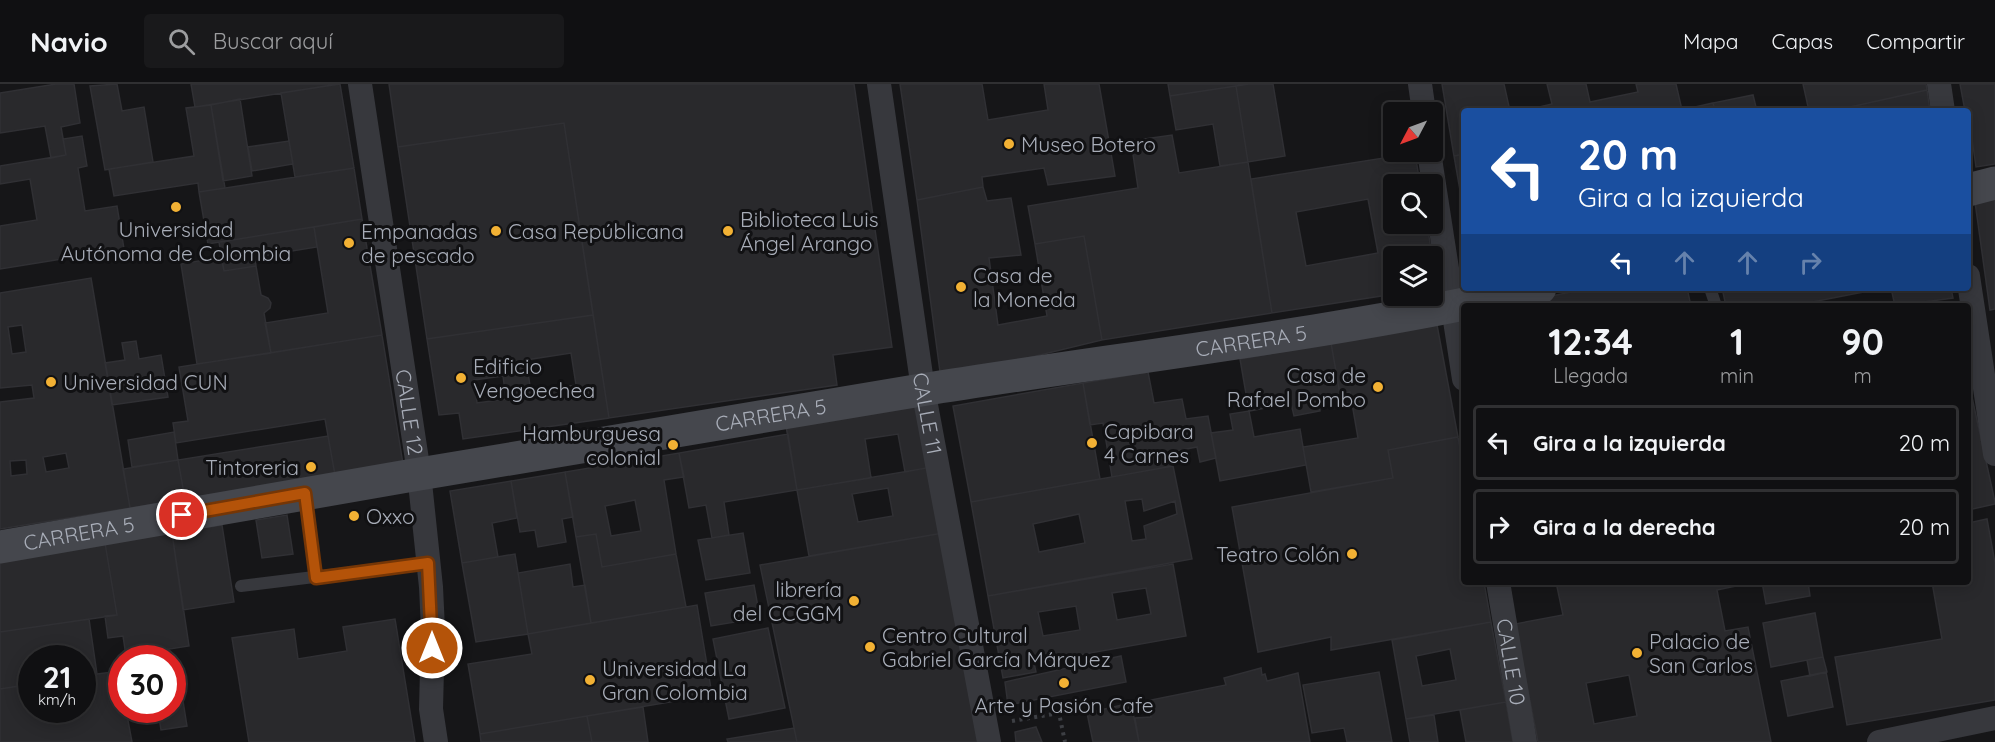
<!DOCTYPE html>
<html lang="es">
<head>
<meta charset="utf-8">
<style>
  body { margin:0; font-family:Quicksand,sans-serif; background:#19191b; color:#f1f3f6; height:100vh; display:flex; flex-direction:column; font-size:22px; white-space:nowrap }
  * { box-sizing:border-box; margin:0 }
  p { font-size:20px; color:#9c9d9f }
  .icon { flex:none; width:33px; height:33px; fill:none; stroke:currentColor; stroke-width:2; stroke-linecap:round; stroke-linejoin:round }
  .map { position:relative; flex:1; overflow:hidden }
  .details { position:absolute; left:1461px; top:219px; width:510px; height:282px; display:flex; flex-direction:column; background:#101012; border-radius:6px; box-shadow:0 3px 15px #0003,0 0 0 2px #303032 }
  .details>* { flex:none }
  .top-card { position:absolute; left:1461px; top:24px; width:510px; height:183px; border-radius:6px; box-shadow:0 3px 15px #0003,0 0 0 2px #303032; background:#1a4fa0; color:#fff; overflow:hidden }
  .needle { width:39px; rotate:229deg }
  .fabs { position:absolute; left:1383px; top:18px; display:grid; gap:12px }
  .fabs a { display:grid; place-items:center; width:60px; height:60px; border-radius:6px; background:#101012; box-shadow:0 3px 15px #0003,0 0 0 2px #303032; font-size:30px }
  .speed { position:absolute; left:18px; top:561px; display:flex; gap:12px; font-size:30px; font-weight:700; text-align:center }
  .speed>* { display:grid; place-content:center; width:78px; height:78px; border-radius:50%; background:#101012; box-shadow:0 3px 15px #0003,0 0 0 2px #303032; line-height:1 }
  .speed small { font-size:15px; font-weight:400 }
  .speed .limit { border:9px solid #d22; background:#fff; color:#111 }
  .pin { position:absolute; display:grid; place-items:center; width:51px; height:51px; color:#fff; margin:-26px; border:3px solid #fff; border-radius:50%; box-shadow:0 2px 6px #0007 }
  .me { position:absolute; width:66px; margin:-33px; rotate:0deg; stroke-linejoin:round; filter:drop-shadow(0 0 4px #0008) }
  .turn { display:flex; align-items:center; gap:21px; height:126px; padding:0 18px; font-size:27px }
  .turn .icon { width:78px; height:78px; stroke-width:2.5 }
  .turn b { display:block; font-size:42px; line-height:51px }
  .lanes { display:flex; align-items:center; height:57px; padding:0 18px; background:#0003; justify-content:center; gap:30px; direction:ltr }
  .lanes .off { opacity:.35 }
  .eta { display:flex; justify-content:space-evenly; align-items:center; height:102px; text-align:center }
  .eta b { font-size:36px; font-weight:700; line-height:42px }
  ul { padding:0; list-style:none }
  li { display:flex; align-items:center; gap:18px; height:75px; margin:0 12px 9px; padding:0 6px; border:3px solid #303032; border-radius:6px }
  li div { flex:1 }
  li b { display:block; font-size:22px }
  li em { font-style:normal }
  header { display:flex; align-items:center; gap:36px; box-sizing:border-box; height:84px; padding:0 30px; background:#101012; border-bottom:2px solid #303032 }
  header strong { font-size:28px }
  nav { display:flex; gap:33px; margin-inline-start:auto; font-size:21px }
  .search { width:420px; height:54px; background:#19191b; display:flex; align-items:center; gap:15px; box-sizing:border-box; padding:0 21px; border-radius:6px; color:#9c9d9f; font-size:22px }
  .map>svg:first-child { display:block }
  .building { fill:#29292c; stroke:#303034; stroke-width:1.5; fill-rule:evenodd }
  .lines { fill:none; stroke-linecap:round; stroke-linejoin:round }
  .path { stroke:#3d3f44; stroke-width:4; stroke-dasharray:3 4.5; stroke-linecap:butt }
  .lane { stroke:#37383d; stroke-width:12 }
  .street { stroke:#37383d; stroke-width:24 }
  .secondary { stroke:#45474d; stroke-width:33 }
  .route-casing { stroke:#753606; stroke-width:15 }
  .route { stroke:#b45309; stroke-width:10 }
  .poi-dot { fill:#f2b134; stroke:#111113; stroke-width:2 }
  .labels { text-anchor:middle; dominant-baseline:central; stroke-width:6; stroke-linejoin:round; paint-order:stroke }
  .poi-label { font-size:21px; fill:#a8adb8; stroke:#111113; text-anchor:start }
  .street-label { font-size:21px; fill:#a8adb8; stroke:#111113 }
</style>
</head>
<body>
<header>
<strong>Navio</strong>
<div class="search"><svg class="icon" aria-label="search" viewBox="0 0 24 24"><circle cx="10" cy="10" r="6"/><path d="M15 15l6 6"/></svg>Buscar aquí</div>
<nav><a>Mapa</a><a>Capas</a><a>Compartir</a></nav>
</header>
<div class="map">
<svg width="1995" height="658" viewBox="0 0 1995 658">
  <rect width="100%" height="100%" fill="#161618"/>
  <path class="building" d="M56 0H74L80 39 61 43 66 71 51 74 45 42 0 49V9Z
    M117 0 122 27 144 23 153 78 105 86 90 2Z
    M191 0H338L195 23Z
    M340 0 354 84 295 93 281 9Z
    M389 0H854L892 263 833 271 837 301 609 334 564 39 398 63Z
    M900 0H982L988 36 1048 26 1044 0H1099L1115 92 1048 101 1044 84 982 93 983 103 917 116Z
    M1168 0H1249L1170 12Z
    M1249 0H1273L1285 72 1248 78 1236 2Z
    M1442 0H1504L1510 27H1464V70L1454 72Z
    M1547 0H1586L1590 18 1638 8 1636 0H1676L1682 26 1522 27 1552 20Z
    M1803 0H1926L1927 6 1832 27H1809Z
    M1960 0H1995V80L1976 83 1968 27H1965Z
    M1236 2 1248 78 1220 82 1213 40 1176 46 1170 12Z
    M1927 6 1930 27H1832Z
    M1753 11 1757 27H1715L1713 19Z
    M240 15 252 92 223 97 211 21Z
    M1713 19 1715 27H1681V26Z
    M211 21 225 104 199 108 198 99 114 112 109 85 194 72 186 24Z
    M564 39 593 231 427 255 398 63Z
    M1172 51 1179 89 1248 78 1272 229 1102 256 1084 152 1035 160 1028 122 1138 104 1131 57Z
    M82 52 87 82 78 84 85 127 117 122 124 165 0 185V142L37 136 30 95 0 100V82L66 71 63 55Z
    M289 57 293 80 252 87 248 63Z
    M1415 69 1420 100H1394V140H1427L1432 172H1394V210L1272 229 1251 95ZM1368 115 1378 169 1306 182 1296 128Z
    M1464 70V129L1454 72Z
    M354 84 362 135 208 160 199 108Z
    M983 103 987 117 1011 114 1021 171 989 174 998 241 1047 232 1035 160 1084 152 1102 256 941 295 917 116Z
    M1995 114V225L1990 226 1975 118Z
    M362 135 382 251 271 269 265 239 328 229 314 143Z
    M314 143 317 163 255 173 256 182 224 187 219 158Z
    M221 173 224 187 256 182 261 211 268 214 271 219 270 224 264 229 271 269 197 280 181 180Z
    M1432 175 1437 203 1432 204Z
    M91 194 130 424 0 445V318L34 314 32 301 0 304V209ZM22 241 26 268 12 270 8 243ZM66 369 69 384 46 388 43 373ZM26 376 27 390 11 392 10 377Z
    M1592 204H1687L1691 222H1499Z
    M1722 204H1884L1792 222H1726Z
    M1891 204H1951L1953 214 1895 222Z
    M593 231 609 334 463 355 459 329 439 331 427 255ZM571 269 576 301 531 308 526 276ZM503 292 506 315 477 319 474 296Z
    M1437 241 1458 353 1388 366 1393 394 1311 408 1303 363 1358 354 1350 308 1340 310 1331 259Z
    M382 251 403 380 335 391 325 335 176 359 173 339 188 337 179 283Z
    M136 257 139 275 161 271 168 313 112 321 105 279 125 276 122 259Z
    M1331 259 1340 310 1318 314 1320 327 1294 332 1291 319 1249 327 1240 275Z
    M1148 288 1154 319 1182 315 1186 335 1208 332 1216 374 1200 378 1197 363 1171 368 1173 382 1112 393 1103 339 1090 341 1083 299Z
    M1968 295 1995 418V420L1968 426Z
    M1083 299 1100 395 971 418 953 322Z
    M921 319 932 383 905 388 898 350 865 355 871 394 797 406 786 342Z
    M1249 327 1254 353 1300 345 1306 381 1220 397 1211 349 1233 346 1230 330Z
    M174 348 178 376 132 383 128 356Z
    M788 350 797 406 724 418 729 451 712 454 706 421 689 424 679 369Z
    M328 352 335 391 185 415 178 376Z
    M1458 353 1464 389V498H1484L1491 538 1331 566V553L1258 568 1232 423 1393 394 1388 366Z
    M679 369 684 393 664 396 676 470 602 483 596 450 576 453 565 388ZM635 416 641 447 611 452 605 422Z
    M178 376 185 415 130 424 123 385Z
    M1173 382 1192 475 988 512 971 418ZM1142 415 1144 427 1175 417 1177 430 1144 442 1146 455 1132 457 1125 417ZM1079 430 1085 459 1039 468 1033 440Z
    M932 383 943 449 809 472 797 406ZM888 404 893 432 858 438 852 410Z
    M565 388 573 433 562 435 566 458 538 463 535 446 520 448 511 397Z
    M511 397 517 434 492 439 498 473 462 479 450 407Z
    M287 431 293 470 262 474 256 436Z
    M1987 435 1995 479V616L1847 641 1835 573 1942 555 1932 498H1968V439Z
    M222 441 234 518 183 526 172 449Z
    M172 449 189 562 126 572 123 552 108 554 105 532 117 531 105 459Z
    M743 449 750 489 706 496 698 456Z
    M943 449 978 658H797L760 481Z
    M596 450 602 483 676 470 686 523 591 539 576 453Z
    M105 459 117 531 0 548V475Z
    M515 470 528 550 476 558 462 479Z
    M570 480 573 503 585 501 591 539 528 550 518 489Z
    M1173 480 1186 552 1034 579 1036 588 1003 594 988 512ZM1146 504 1151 530 1117 536 1112 509ZM1076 522 1080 546 1043 552 1038 528Z
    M1556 498H1755L1717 506 1725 547 1748 543 1771 658H1538L1515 540 1563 531ZM1629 591 1637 632 1594 640 1586 599Z
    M1762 498H1808L1810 512 1766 520Z
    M754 501 760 534 711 542 705 509Z
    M697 521 712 611 480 650 468 580 532 570 528 550Z
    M1815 529 1823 573 1771 583 1763 539Z
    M89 535 97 590 82 592V574H32V600L0 605V548Z
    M395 535 415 658H249L232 554 294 545 298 575 347 567 343 543Z
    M1491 538 1506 618 1406 635 1392 556ZM1450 565 1456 596 1422 602 1416 572Z
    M768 544 785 624 729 635 713 555Z
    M1121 572 1126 598 1008 621 1005 598Z
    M1823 573 1827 588 1810 592 1807 576Z
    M1261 584 1262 591 1265 590 1267 597 1298 589 1310 658H1139L1135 634 1151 633 1146 617 1226 601 1224 594Z
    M120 587 122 626H126L132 658H0V605L32 600V626H82V592Z
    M1379 588 1392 658H1347L1344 644 1312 649 1303 601Z
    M1826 588 1833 623 1788 632 1781 597Z
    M179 592 187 642 161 646 158 626H172V593Z
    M1506 618 1513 658H1466L1460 626Z
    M1131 619 1139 658H1093L1087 629Z
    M643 623 648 658H592L587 632Z
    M1434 631 1438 658H1410L1406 635Z
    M587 632 592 658H481L480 650Z
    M1036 643 1042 658H1016L1015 648Z
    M794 644 797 658H728L727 655Z"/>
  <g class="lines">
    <path class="path" d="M1012 637 1059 629 1065 658"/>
    <path class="lane" d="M1710 204 1716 222
      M306 412 316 494
      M241 502 428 479"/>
    <g class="street">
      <path id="s1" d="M360 0 419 389 431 503 433 545 431 625 436 658"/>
      <path id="s2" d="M879 0 923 305 989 658"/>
      <path d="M1420 0 1424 28"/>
      <path d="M1939 0 1943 27"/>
      <path d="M1429 68 1464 295"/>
      <path d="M1968 192 1995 370"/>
      <path id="s3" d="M1498 498 1525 658"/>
      <path d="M1879 658 1995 634"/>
    </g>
    <g class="secondary">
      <path d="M1968 106 1995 99"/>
      <path id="s4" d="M0 463C307 409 613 356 921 306 1127 273 1336 250 1540 204"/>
    </g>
  </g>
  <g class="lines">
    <defs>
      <path id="route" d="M182 431 305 409 316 494 428 479 432 564"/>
    </defs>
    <use href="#route" class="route-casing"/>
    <use href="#route" class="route"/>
  </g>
  <g class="poi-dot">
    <circle cx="1009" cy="60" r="6"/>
    <circle cx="176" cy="123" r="6"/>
    <circle cx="496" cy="147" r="6"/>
    <circle cx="728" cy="147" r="6"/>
    <circle cx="349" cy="159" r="6"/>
    <circle cx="961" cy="203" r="6"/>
    <circle cx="461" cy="294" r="6"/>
    <circle cx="51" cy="298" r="6"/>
    <circle cx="1378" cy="303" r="6"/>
    <circle cx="1092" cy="359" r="6"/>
    <circle cx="673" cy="361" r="6"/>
    <circle cx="311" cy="383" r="6"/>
    <circle cx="354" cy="432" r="6"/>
    <circle cx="1352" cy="470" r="6"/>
    <circle cx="854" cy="517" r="6"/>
    <circle cx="870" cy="563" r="6"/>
    <circle cx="1637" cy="569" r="6"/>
    <circle cx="590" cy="596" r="6"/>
    <circle cx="1064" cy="599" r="6"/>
  </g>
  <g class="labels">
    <g class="poi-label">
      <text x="1021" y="60">Museo Botero</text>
      <text x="740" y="135">Biblioteca Luis<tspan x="740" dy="24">Ángel Arango</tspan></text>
      <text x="176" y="145" text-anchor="middle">Universidad<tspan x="176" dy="24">Autónoma de Colombia</tspan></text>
      <text x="361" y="147">Empanadas<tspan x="361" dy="24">de pescado</tspan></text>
      <text x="508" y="147">Casa Repúblicana</text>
      <text x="973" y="191">Casa de<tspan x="973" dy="24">la Moneda</tspan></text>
      <text x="473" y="282">Edificio<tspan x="473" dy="24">Vengoechea</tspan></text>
      <text x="1366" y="291" text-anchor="end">Casa de<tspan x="1366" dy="24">Rafael Pombo</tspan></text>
      <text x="63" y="298">Universidad CUN</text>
      <text x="1104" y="347">Capibara<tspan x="1104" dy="24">4 Carnes</tspan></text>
      <text x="661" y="349" text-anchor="end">Hamburguesa<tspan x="661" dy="24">colonial</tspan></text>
      <text x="299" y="383" text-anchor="end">Tintoreria</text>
      <text x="366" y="432">Oxxo</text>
      <text x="1340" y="470" text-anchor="end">Teatro Colón</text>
      <text x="842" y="505" text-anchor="end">librería<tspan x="842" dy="24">del CCGGM</tspan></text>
      <text x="882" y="551">Centro Cultural<tspan x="882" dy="24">Gabriel García Márquez</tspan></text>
      <text x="1649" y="557">Palacio de<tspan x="1649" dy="24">San Carlos</tspan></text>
      <text x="602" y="584">Universidad La<tspan x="602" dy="24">Gran Colombia</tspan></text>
      <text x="1064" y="621" text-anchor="middle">Arte y Pasión Cafe</text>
    </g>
    <g class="street-label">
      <text stroke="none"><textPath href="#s4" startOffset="1268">CARRERA 5</textPath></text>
      <text stroke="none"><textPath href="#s1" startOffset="332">CALLE 12</textPath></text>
      <text stroke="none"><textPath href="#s2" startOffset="333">CALLE 11</textPath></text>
      <text stroke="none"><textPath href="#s4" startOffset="782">CARRERA 5</textPath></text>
      <text stroke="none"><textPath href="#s4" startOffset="80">CARRERA 5</textPath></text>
      <text stroke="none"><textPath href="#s3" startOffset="81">CALLE 10</textPath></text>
    </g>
  </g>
</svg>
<div class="fabs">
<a><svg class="needle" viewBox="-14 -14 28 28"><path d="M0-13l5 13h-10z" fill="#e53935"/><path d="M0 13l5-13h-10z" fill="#9c9d9f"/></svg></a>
<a><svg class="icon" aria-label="search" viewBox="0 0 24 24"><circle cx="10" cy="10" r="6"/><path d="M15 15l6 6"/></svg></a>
<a><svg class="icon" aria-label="layers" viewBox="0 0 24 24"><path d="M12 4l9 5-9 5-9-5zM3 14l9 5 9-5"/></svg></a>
</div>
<div class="speed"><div>21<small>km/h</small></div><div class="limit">30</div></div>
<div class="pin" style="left:182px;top:431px;background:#d93025"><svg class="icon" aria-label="arrive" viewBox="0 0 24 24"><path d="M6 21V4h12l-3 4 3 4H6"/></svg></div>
<svg class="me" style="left:432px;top:564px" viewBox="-20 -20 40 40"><circle r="17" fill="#b45309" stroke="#fff" stroke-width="3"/><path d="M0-11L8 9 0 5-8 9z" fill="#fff"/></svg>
<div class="top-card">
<div class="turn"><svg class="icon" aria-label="left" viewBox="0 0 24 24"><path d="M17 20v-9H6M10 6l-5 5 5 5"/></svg><div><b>20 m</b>Gira a la izquierda</div></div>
<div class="lanes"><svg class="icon" aria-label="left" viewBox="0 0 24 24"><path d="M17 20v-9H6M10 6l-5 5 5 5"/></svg><svg class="icon off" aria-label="ahead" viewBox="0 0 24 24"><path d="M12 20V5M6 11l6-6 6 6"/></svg><svg class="icon off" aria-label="ahead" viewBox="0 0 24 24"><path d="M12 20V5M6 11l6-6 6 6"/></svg><svg class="icon off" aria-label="right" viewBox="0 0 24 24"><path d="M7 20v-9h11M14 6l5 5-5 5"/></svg></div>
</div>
<section class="details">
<div class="eta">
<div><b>12:34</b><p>Llegada</p></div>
<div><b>1</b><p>min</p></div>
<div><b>90</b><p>m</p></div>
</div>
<ul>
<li><svg class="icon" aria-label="left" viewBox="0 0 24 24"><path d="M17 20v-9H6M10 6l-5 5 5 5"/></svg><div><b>Gira a la izquierda</b></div><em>20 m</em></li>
<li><svg class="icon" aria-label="right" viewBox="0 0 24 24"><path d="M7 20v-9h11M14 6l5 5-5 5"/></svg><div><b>Gira a la derecha</b></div><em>20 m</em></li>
</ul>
</section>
</div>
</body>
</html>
